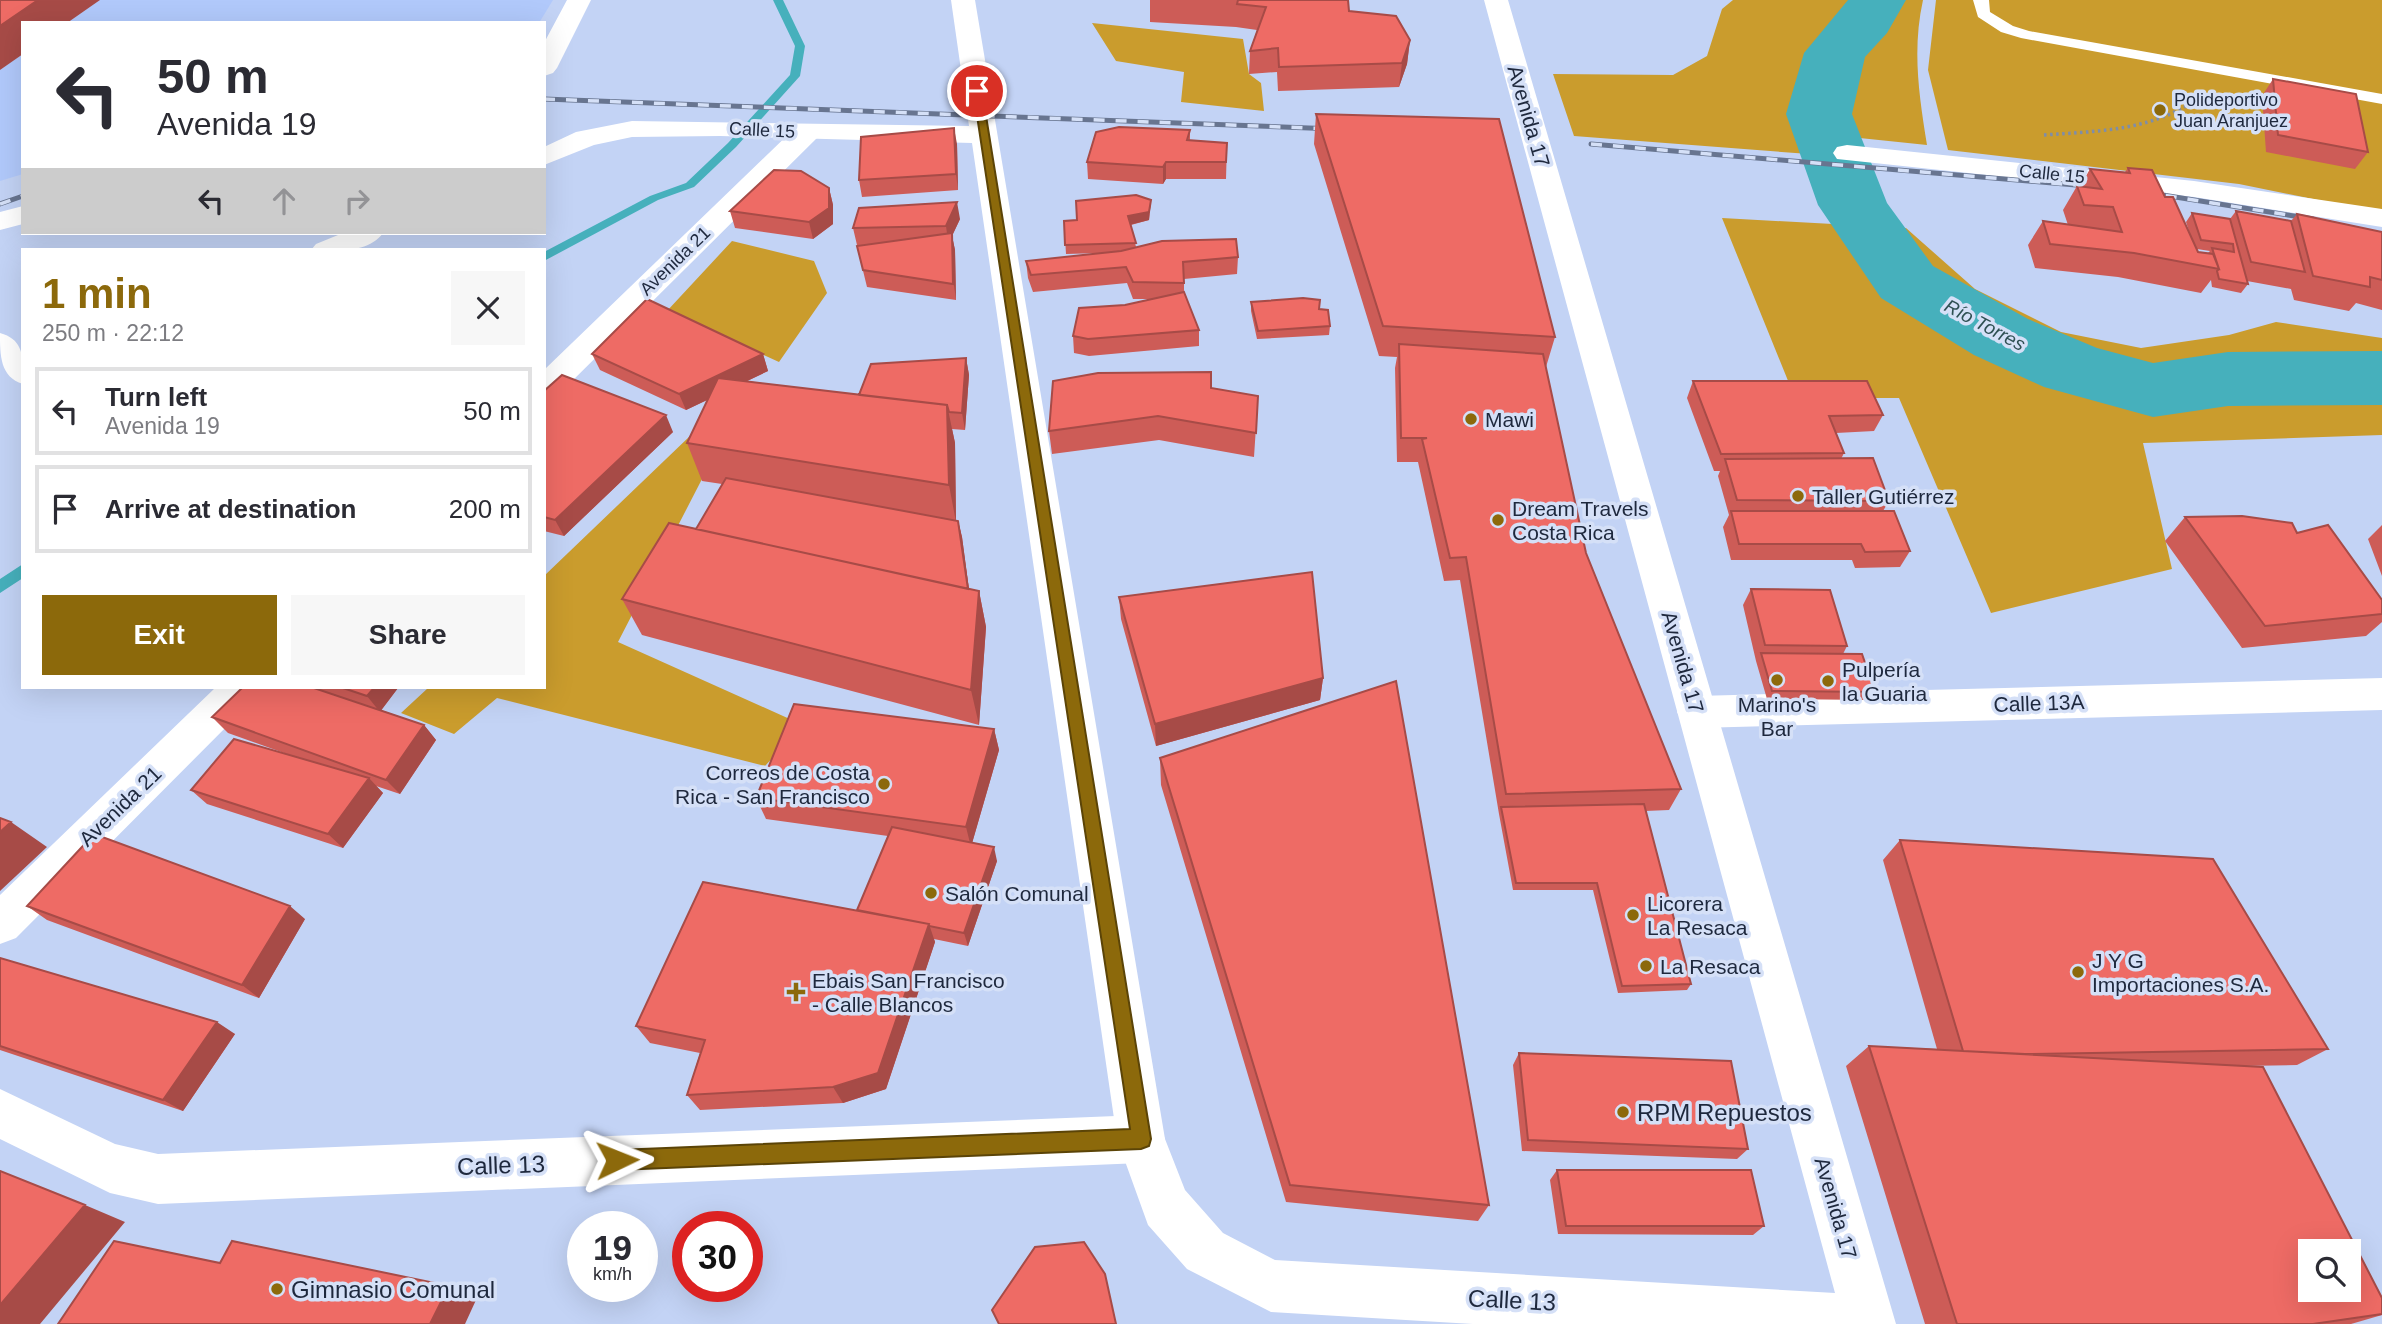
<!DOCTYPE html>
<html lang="en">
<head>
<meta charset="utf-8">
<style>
  body { margin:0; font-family:Arial,sans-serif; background:#f7f7f7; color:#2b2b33; height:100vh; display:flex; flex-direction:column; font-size:26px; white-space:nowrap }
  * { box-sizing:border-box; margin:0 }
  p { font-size:23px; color:#7c7c81 }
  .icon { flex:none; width:38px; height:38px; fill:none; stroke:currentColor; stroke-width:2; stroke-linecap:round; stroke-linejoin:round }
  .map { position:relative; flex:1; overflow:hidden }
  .sheet { position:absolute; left:21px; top:248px; width:525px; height:441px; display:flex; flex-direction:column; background:#fff; border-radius:0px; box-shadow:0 7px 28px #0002 }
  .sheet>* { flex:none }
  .banner { position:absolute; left:21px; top:21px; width:525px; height:214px; border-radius:0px; box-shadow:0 7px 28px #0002; background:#fff; color:#2b2b33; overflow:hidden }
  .controls { position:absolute; left:2298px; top:1239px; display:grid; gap:14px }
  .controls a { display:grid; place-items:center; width:63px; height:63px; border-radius:0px; background:#fff; box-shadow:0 7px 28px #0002; font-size:35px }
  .speed { position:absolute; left:567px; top:1211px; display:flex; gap:14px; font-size:35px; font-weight:700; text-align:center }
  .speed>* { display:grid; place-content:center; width:91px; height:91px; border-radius:50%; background:#fff; box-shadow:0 7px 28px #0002; line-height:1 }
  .speed small { font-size:18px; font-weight:400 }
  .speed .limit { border:10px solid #d22; background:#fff; color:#111 }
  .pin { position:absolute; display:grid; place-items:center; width:60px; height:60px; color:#fff; margin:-30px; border:4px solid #fff; border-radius:50%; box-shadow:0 2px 7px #0007 }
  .me { position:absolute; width:77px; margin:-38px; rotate:88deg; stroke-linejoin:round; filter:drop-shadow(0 0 5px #0008) }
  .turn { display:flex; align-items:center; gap:24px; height:147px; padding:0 21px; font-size:32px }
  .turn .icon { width:91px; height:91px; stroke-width:2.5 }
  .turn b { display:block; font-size:49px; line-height:60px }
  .lanes { display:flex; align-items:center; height:66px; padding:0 21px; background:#0003; justify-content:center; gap:35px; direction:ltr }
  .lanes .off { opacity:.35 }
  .round { display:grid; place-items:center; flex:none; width:74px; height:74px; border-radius:0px; background:#f7f7f7 }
  .head { display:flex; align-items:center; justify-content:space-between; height:119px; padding:0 21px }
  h1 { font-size:42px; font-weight:600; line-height:52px; color:#8c690b }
  .primary-button { display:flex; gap:14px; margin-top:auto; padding:14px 21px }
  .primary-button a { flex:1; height:80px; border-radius:0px; background:#8c690b; color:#fff; font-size:28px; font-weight:600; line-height:80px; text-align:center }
  .primary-button a+a { background:#f7f7f7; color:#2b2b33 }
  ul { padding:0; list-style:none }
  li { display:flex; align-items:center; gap:21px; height:88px; margin:0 14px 10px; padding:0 7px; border:4px solid #e1e1e2; border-radius:0px }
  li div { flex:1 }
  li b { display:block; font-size:26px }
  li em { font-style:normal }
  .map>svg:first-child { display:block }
  .built { fill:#b1c9fb }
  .green { fill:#ca9c2d }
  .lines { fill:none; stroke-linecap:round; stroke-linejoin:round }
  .stream { fill:#46b0bc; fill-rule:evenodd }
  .river { fill:#46b0bc; fill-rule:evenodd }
  .path { stroke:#7f8da9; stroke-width:3.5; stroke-dasharray:2.5 3.5; stroke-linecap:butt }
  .lane { fill:#fff; fill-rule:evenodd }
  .street { fill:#fff; fill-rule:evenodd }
  .secondary { fill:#fff; fill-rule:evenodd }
  .rail-casing { stroke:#687590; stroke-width:5 }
  .rail { stroke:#d5e0f7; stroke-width:3.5; stroke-dasharray:11; stroke-linecap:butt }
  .wall { fill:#cd5c57; fill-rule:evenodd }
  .shaded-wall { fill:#a74b47 }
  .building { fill:#ee6b65; stroke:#a74b47; stroke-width:2; fill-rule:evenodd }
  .route { fill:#8c690b; stroke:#5b4407; stroke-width:2 }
  .poi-dot { fill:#8c690b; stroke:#d5e0f7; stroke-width:2.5 }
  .labels { text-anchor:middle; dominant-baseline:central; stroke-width:7; stroke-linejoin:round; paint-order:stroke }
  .far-poi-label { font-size:18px; fill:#1e283d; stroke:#d5e0f7; text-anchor:start }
  .far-street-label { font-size:18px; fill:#1e283d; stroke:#d5e0f7 }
  .far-water-label { font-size:19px; font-style:italic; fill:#2f5053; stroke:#d5e0f7 }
  .street-label { font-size:21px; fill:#1e283d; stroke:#d5e0f7 }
  .poi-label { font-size:21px; fill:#1e283d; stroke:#d5e0f7; text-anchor:start }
  .near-poi-label { font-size:24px; fill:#1e283d; stroke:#d5e0f7; text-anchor:start }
  .near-street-label { font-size:24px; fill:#1e283d; stroke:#d5e0f7 }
</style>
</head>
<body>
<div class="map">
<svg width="2382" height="1324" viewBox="0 0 2382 1324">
  <rect width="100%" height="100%" fill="#c3d3f5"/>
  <path class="built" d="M100 0H553L539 23H67Z
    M23 54V174L0 181V70Z"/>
  <path class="green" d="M1733 0H1923C1912 50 1919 95 1927 145L1802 132 1809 154 1574 136 1553 74 1673 75 1707 56 1722 9Z
    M1936 0H2382V213L2239 184 1948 150 1928 70Z
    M1092 23 1243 39 1249 74 1261 83 1264 111 1181 102 1184 72 1116 61Z
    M1722 218 1906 228 1975 289 2061 332 2141 348 2229 335 2276 322 2382 338V435L2143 443 2172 569 1991 613 1899 398H1795Z
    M732 241 814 261 827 293 779 362 667 311Z
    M690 436 718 448 618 642 803 725 765 766 497 698 454 734 401 713 428 688H544V576Z"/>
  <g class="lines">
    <path class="stream" d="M773 0H783L805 46 800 76 736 147 694 187 658 200 544 261V252L650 196 686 183 728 143 790 75 795 46Z
      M23 564V578L0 593V579Z"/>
    <path class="river" d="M1848 0H1906L1887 33 1865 57 1852 114 1887 203 1933 266 2028 319 2097 348 2153 363 2228 352 2382 351V405L2228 406 2153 417 2044 387 1974 355 1881 298 1818 205 1786 114 1804 53Z"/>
    <path class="path" d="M2044 135C2100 131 2151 131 2199 98"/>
    <path class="lane" d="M1973 0H1989L1990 12 2013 26 2029 31 2382 94V104L2021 38 2001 32 1978 17Z"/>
    <path class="street" d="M807 124 817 126 820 132 817 138 556 397 544 400V370L797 126Z
      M1847 145 2194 181 2382 209V227L2194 197 1837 159 1833 153 1837 147Z
      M23 206V224L0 230V212Z
      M343 233H383C368 254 333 251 311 250L316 244Z
      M0 333C26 340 23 361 23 384 0 377 0 355 0 333Z
      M2382 678V710L1697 728 1683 723 1677 712 1683 701 1697 696Z
      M215 688H260L254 699 16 938 0 944V895Z
      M0 1089 115 1144 158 1154 1141 1115 1158 1122 1165 1139 1158 1156 1141 1163 158 1204 110 1193 0 1139Z"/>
    <path class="secondary" d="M567 0H591L557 68 553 73 544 76V43Z
      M951 0H975L1165 1139 1185 1190 1223 1233 1275 1260 1835 1293 1484 0H1508L1896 1324H1473L1271 1312 1187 1269 1148 1225 1117 1139 972 143 720 136 632 137 594 145 544 165V147L576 132 632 121 969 126Z"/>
    <defs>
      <path id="rail" d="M544 99 1335 129
        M1591 144 2099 187
        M2144 192 2313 219
        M0 204 23 196"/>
    </defs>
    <use href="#rail" class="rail-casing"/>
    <use href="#rail" class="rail"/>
  </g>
  <path class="wall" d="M1150 0H1348L1349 11 1410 40 1407 64 1399 87 1278 91 1277 72 1249 74 1250 51 1257 30 1236 27 1150 22Z
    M2273 79 2368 152 2355 169 2266 152 2262 96Z
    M1316 114 1555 337 1546 367H1545L1586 553 1681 789 1669 810 1645 811 1691 984 1687 990 1618 993 1593 890H1513L1499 814 1460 580 1444 581 1418 462H1397L1395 368 1397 357 1379 356 1314 144Z
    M1190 130V140L1227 143 1226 179H1166L1163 184 1088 179 1087 162Z
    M957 144 958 190 862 197 859 180Z
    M2128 168 2165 197 2190 234 2186 222 2192 213 2230 219 2236 211 2291 221 2297 214 2382 232V310L2356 303 2349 311 2294 300 2291 289 2247 281 2248 284 2241 293 2212 287 2211 280 2201 293 2118 277 2035 268 2028 245 2043 221 2068 225 2063 210 2077 186H2080L2090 169 2125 172ZM2197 249 2210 251 2208 253 2198 252Z
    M829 188 833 205V224L813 239 735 228 730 211Z
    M1151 200 1149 220 1131 225 1136 247 1238 257 1237 274 1184 279V293L1199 330V346L1089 356 1074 353 1073 336 1125 305 1151 299H1133L1127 283 1033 292 1028 278 1026 261 1102 253 1066 254 1064 221 1077 220Z
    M960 219 952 236 955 250 956 300 867 287 857 246 870 245H857L853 228Z
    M1251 302 1319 309 1330 326 1329 335 1257 339 1251 311Z
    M592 354H763L768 371 747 381 859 395 966 358 969 375 965 430 952 429 955 443 956 520 958 521 962 537 969 589 979 591 986 627 979 725 642 635 622 599 696 529 722 484 702 481 687 443 707 400 686 410 600 370Z
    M1693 381 1883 415 1874 431 1836 433 1844 453 1841 459 1889 501 1883 511 1910 551 1900 567 1855 568 1852 560H1731L1723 527 1729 515 1718 476 1720 471H1714L1687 398Z
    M1211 388 1258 396 1254 457 1159 440 1052 454 1049 431Z
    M544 391 673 432 564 536 544 531Z
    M2185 517 2297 533 2382 600V622L2366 636 2242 648 2165 541Z
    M2382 525V576L2368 539Z
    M1751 589 1847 646 1843 654 1875 692 1870 700 1767 699 1756 661 1743 605Z
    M1119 597 1323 678 1320 700 1156 746 1121 619Z
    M242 688H398L381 710 424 725 436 740 400 794 376 786 383 793 343 848 207 804 191 790 298 758 228 733 212 717Z
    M994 729 999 750 972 843 997 861 968 946 934 939 935 942 886 1089 843 1103 700 1110 687 1095 700 1053 650 1043 636 1026 857 910 888 836 766 819 756 798Z
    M1160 758 1489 1205 1478 1221 1286 1202 1161 785Z
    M1900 840 2328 1049 2297 1065 2242 1066 2382 1298V1315L2351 1324H1925L1846 1066 1869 1046 1937 1049 1883 860Z
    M27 906 305 919 259 998 47 920Z
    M0 958 235 1034 183 1111 0 1050Z
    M1519 1053 1748 1149 1737 1159 1522 1151 1513 1065Z
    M1557 1170 1764 1226 1753 1235 1558 1234 1550 1180Z"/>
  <path class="shaded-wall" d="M38 0H100L67 23H23V54L0 70V26Z
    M1410 40 1407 64 1399 87 1402 63Z
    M954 128 957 144 958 190 956 174Z
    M1166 162V179L1163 184V167Z
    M829 188 833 205V224L813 239 809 222Z
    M1151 200 1149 220 1129 225 1128 216Z
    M957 202 960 219 952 236 955 250 956 300 946 226Z
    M763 354 768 371 686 410 679 394Z
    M966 358 969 375 965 430 962 413Z
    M947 405 955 443 956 522 949 485Z
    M666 415 673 432 564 536 555 520Z
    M958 521 962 537 971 605 968 589Z
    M979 591 986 627 979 725 971 690Z
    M1323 678 1320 700 1156 746 1155 724Z
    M374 688H398L380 712 367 696Z
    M424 725 436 740 400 794 386 780Z
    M994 729 999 750 971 847 966 827Z
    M369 778 383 793 343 848 328 834Z
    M11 822 47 847 0 891V832Z
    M994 847 997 861 968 946 964 933Z
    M290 906 305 919 259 998 242 985Z
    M929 924 935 942 886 1089 843 1103 833 1087Z
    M217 1022 235 1034 183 1111 163 1100Z
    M85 1205 125 1222 40 1324H0V1305Z
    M449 1286 476 1300 465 1324H430Z"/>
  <path class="building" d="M0 0H38L0 26Z
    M1238 0H1348L1349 11 1396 16 1410 40 1402 63 1279 67 1278 48 1250 51 1266 7 1237 4Z
    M2273 79 2356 94 2368 152 2278 135Z
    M1316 114 1499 119 1555 337 1383 326Z
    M1119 127 1190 130 1187 140 1227 143 1226 162H1166L1163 167 1087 162 1096 132Z
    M954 128 956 174 859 180 861 137Z
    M2128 168 2152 170 2165 197H2173L2198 252 2213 254 2219 269 2134 253 2050 244 2043 221 2122 232 2113 207 2084 205 2077 186 2102 189 2090 169 2130 173Z
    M774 170 801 171 829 188V208L809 222 730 211Z
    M1136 195 1151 200 1149 212 1128 216 1136 243 1065 245 1064 221 1077 220 1076 201Z
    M957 202 946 226 853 228 859 208Z
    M2236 211 2291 221 2305 272 2251 262Z
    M2192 213 2230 219 2248 284 2219 279 2217 271 2219 269 2212 248 2234 252 2233 244 2201 240Z
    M2297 214 2382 232V280L2370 277V287L2313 276Z
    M952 233 953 284 863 270 857 246Z
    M1236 239 1238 257 1183 262 1184 283 1133 282 1126 267 1031 275 1026 261 1121 251 1162 241Z
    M1184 292 1199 330 1088 339 1073 336 1079 308 1125 305Z
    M1303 298 1320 300 1319 309 1328 310 1330 326 1258 331 1251 302Z
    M647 299 763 354 679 394 592 354Z
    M1399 344 1543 354 1586 553 1681 789 1506 794 1466 557 1450 558 1422 439 1427 438H1401Z
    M966 358 962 413 949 412 947 405 859 395 871 364Z
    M1211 372V388L1258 396 1256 433 1158 416 1049 431 1053 381 1098 373Z
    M562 375 666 415 555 520 544 517V391Z
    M718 378 947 405 949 485 687 443Z
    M1693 381H1867L1883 415 1829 416 1844 453 1721 454Z
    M1873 458 1889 501 1737 500 1725 459Z
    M726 478 958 521 968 589 696 529Z
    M1731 511H1894L1910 551 1865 552 1861 544H1739Z
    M2242 516 2292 523 2297 533 2328 525 2382 600V614L2265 626 2185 517Z
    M669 523 979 591 971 690 622 599Z
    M1312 572 1323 678 1155 724 1119 597Z
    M1751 589 1830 590 1847 646 1765 645Z
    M1761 653 1862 654 1875 692 1772 691Z
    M1396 681 1489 1205 1290 1185 1160 758Z
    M242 688H314L424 725 386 780 212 717Z
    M343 688H374L367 696Z
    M794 704 994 729 966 827 756 798Z
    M234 739 369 778 328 834 191 790Z
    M1644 804 1691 984 1622 986 1597 883H1516L1501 807Z
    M0 818 11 822 0 832Z
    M892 827 994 847 964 933 929 926V924L857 910Z
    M94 834 290 906 242 985 27 906Z
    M1900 840 2213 859 2328 1049 2025 1054 1963 1051Z
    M703 882 929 924 878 1073 833 1087 687 1095 705 1040 636 1026Z
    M0 958 217 1022 163 1100 0 1046Z
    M1869 1046 2263 1067 2382 1298V1314L2313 1324H1957ZM2310 1251H2348V1290H2310Z
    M1519 1053 1731 1061 1748 1149 1528 1140Z
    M1557 1170H1751L1764 1226H1566Z
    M0 1171 85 1205 0 1305Z
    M114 1241 220 1263 232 1241 449 1286 430 1324H58Z
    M1084 1242 1105 1274 1116 1324H999L992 1310 1035 1247Z"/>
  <path class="route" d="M973 89 982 91 1151 1139 1149 1146 1141 1149 617 1170 609 1167 606 1160 609 1153 617 1150 1130 1129Z"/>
  <g class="poi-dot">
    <circle cx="2160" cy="110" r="7"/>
    <circle cx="1471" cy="419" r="7"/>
    <circle cx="1798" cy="496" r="7"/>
    <circle cx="1498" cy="520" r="7"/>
    <circle cx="1777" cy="680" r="7"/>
    <circle cx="1828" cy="681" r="7"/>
    <circle cx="884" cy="784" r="7"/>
    <circle cx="931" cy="893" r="7"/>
    <circle cx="1633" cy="915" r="7"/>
    <circle cx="1646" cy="966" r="7"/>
    <circle cx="2078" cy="972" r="7"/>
    <path d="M792.5 981.5h7v7h7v7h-7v7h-7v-7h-7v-7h7z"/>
    <circle cx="1623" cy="1112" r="7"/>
    <circle cx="277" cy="1289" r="7"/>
  </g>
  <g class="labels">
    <g class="far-poi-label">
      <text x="2174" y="100">Polideportivo<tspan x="2174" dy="21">Juan Aranjuez</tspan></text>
    </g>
    <g class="far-street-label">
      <text transform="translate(762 130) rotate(3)">Calle 15</text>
      <text transform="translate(2052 174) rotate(6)">Calle 15</text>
      <text transform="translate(675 261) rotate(-44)">Avenida 21</text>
    </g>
    <g class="far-water-label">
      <text transform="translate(1985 325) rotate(28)">Río Torres</text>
    </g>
    <g class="street-label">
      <text transform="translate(1529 116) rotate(74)">Avenida 17</text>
      <text transform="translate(1683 662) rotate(74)">Avenida 17</text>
      <text transform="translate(2039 703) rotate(-2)">Calle 13A</text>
      <text transform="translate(120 806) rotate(-44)">Avenida 21</text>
      <text transform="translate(1836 1208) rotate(74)">Avenida 17</text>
    </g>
    <g class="poi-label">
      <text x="1485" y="419">Mawi</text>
      <text x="1812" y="496">Taller Gutiérrez</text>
      <text x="1512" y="508">Dream Travels<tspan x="1512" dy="24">Costa Rica</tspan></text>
      <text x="1842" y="669">Pulpería<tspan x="1842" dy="24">la Guaria</tspan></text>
      <text x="1777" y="704" text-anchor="middle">Marino's<tspan x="1777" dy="24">Bar</tspan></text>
      <text x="870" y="772" text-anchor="end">Correos de Costa<tspan x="870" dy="24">Rica - San Francisco</tspan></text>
      <text x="945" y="893">Salón Comunal</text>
      <text x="1647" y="903">Licorera<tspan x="1647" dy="24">La Resaca</tspan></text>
      <text x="2092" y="960">J Y G<tspan x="2092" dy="24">Importaciones S.A.</tspan></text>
      <text x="1660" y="966">La Resaca</text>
      <text x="812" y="980">Ebais San Francisco<tspan x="812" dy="24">- Calle Blancos</tspan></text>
    </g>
    <g class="near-poi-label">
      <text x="1637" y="1112">RPM Repuestos</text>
      <text x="291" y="1289">Gimnasio Comunal</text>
    </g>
    <g class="near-street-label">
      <text transform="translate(501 1165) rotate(-2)">Calle 13</text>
      <text transform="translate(1512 1300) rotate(3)">Calle 13</text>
    </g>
  </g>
</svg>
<div class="controls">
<a><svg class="icon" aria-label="search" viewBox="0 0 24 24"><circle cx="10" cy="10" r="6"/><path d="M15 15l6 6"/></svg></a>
</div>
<div class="speed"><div>19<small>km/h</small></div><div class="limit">30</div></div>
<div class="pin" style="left:977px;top:91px;background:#d93025"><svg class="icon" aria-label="arrive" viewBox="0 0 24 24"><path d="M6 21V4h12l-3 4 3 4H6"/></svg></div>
<svg class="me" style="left:617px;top:1160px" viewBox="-20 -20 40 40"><path d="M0-17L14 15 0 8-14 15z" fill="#8c690b" stroke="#fff" stroke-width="4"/></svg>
<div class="banner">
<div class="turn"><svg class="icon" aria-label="left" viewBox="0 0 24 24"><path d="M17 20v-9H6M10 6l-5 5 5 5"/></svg><div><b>50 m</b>Avenida 19</div></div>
<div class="lanes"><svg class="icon" aria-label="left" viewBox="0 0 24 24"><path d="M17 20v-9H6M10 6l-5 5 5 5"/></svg><svg class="icon off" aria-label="ahead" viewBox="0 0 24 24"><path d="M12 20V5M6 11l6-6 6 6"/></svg><svg class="icon off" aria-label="right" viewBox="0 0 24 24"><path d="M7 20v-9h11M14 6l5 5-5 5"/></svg></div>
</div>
<section class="sheet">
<div class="head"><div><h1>1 min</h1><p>250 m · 22:12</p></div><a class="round"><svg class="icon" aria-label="close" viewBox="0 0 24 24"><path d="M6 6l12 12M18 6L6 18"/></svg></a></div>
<ul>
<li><svg class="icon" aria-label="left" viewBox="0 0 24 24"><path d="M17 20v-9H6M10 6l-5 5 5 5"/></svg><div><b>Turn left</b><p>Avenida 19</p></div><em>50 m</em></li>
<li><svg class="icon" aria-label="arrive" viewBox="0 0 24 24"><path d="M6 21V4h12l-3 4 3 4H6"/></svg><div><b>Arrive at destination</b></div><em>200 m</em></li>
</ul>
<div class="primary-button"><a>Exit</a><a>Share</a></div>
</section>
</div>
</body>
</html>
